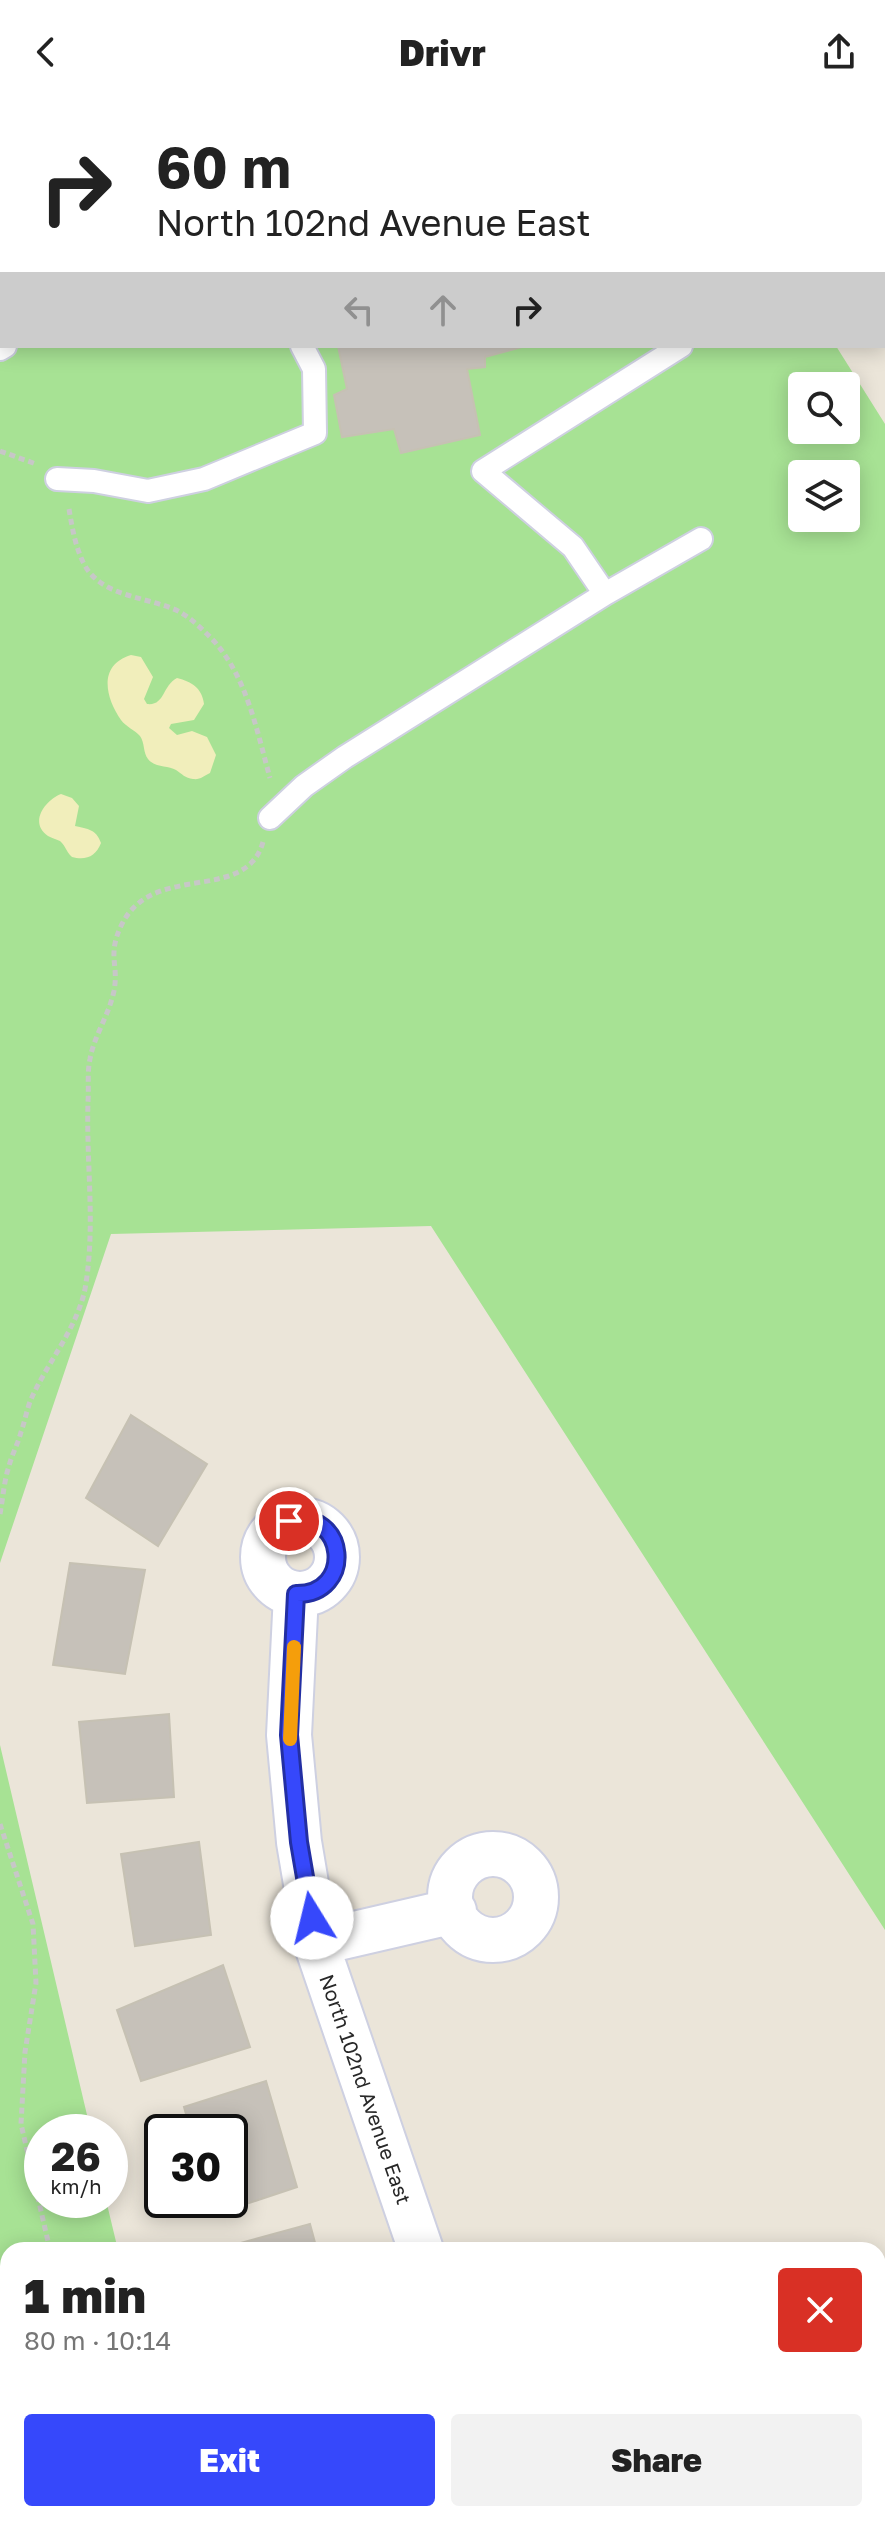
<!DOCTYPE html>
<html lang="en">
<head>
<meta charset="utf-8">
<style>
  body { margin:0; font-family:"Golos Text",sans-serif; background:#f2f2f2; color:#222; height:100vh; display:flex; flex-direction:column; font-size:30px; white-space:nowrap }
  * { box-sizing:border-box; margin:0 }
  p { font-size:26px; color:#767676 }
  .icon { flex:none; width:44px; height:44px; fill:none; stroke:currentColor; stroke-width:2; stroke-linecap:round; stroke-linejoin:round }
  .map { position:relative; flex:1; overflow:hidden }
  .details { position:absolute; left:0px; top:2138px; width:886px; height:280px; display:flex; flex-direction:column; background:#fff; border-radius:24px 24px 0 0; box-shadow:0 4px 20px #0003 }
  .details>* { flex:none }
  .hud { position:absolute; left:0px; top:0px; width:886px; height:244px; box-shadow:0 4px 20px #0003; background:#fff; color:#222; overflow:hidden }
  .tools { position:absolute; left:788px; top:268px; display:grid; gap:16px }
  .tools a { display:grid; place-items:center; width:72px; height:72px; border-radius:8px; background:#fff; box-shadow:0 4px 20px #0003; font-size:40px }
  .speed { position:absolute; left:24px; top:2010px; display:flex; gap:16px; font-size:40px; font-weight:700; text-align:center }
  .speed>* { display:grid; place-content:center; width:104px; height:104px; border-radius:50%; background:#fff; box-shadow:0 4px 20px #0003; line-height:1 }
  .speed small { font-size:20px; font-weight:400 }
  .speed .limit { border:4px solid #111; border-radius:12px; background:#fff; color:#111 }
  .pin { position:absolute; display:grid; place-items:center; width:68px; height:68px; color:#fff; margin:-34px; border:4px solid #fff; border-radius:50%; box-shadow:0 2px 8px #0007 }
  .me { position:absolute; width:88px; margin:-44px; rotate:351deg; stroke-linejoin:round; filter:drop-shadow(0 0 6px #0008) }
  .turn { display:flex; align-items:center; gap:28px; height:168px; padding:0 24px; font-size:36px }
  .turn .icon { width:104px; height:104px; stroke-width:2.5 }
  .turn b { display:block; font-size:56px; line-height:68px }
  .lanes { display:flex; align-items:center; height:76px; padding:0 24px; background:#0003; justify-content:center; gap:40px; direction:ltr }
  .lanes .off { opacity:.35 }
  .round { display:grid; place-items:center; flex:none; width:84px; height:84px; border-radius:8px; background:#f2f2f2 }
  .summary { display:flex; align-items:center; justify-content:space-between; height:136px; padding:0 24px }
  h1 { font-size:48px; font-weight:800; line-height:60px }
  .action { display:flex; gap:16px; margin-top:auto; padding:16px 24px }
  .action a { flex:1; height:92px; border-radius:8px; background:#3648fb; color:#fff; font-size:32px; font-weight:800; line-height:92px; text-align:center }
  .action a+a { background:#f2f2f2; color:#222 }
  header { display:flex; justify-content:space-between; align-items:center; height:104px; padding:0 24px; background:#fff; font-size:36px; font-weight:800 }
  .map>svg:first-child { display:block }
  .green { fill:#a7e294; fill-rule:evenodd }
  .sand { fill:#f1eebb }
  .building { fill:#c6c1b9; stroke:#c6c1b3; stroke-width:2 }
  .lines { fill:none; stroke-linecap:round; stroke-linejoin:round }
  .service-casing { stroke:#ced0e1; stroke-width:26 }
  .minor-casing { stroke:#ced0e1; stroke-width:48 }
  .path { stroke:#c7c7c7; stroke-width:5; stroke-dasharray:6 4; stroke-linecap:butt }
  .service { stroke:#fff; stroke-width:22 }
  .minor { stroke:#fff; stroke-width:44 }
  .route-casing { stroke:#232fa3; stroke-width:20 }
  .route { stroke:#3648fb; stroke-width:14 }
  .slow { stroke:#f59e0b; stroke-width:14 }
  .labels { text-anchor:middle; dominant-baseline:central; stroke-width:8; stroke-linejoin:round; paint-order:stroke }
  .street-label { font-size:20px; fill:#282828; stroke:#fff }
</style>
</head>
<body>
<header><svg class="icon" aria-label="back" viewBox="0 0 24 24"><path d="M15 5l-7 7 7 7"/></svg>Drivr<svg class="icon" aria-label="share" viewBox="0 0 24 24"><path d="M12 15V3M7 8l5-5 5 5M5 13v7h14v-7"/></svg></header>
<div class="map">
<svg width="885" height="2418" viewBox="0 0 885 2418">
  <rect width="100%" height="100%" fill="#ebe5d9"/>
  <path class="green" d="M0 0H686L687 2H2V242H836L885 320V1826L431 1122 111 1130 0 1459ZM802 282H846V326H802ZM802 370H846V414H802Z
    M0 1641 91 2028H42V2096H106L118 2146H8V2410H171L173 2418H0Z"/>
  <path class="sand" d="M131 551 141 553 153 573 144 595 147 600C165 602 162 582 177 574 192 578 202 584 204 600L194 616 171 620 169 624 177 631 192 627 207 633 216 651 210 669C204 672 200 676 193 675 185 674 182 670 176 666 168 661 155 664 148 655 143 649 145 639 140 632 135 626 126 623 121 616 105 593 98 561 131 551Z
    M61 690 72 694 79 702 75 722C88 725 96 725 101 739 96 752 86 757 72 753 66 748 66 742 60 737 56 735 51 734 48 732 28 718 46 696 61 690Z"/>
  <path class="building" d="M338 242H522V243L485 253V263L467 265 480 331 401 349 394 325 342 333 334 291 347 285Z
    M131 1311 207 1360 158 1442 86 1394Z
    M70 1459 145 1466 125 1570 53 1561Z
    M169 1610 174 1693 87 1699 79 1618Z
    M199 1738 211 1831 135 1842 121 1750Z
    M223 1861 250 1943 141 1977 117 1906Z
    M266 1977 297 2083 216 2110 212 2096H230V2028H191L184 2003Z
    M310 2120 317 2146H215Z
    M325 2410H397L400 2418H327Z"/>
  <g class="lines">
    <defs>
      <path id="service" d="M482 0 483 2
        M575 0V2
        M205 2 206 0
        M319 2 320 0
        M0 3 4 0
        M0 125 2 124
        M0 245 5 242
        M57 375 94 377 148 387 204 375 315 329 314 265 302 242
        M605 490 573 443 483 367 681 242
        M270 714 304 682 345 653 605 490 701 435"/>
      <path id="minor" d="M884 48 885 49
        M884 101 885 99
        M263 1453a37 37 0 1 1 74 0a37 37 0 1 1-74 0Z
        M296 1490 289 1631 299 1738 316 1839 421 2146
        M450 1793a43 43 0 1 1 86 0a43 43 0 1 1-86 0Z
        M316 1839 454 1807
        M878 2227 884 2250 878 2272
        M502 2410 503 2418"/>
    </defs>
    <use href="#service" class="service-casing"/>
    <use href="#minor" class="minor-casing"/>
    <path class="path" d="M0 347 36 360
      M69 405C72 423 75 441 83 458 100 494 147 492 178 507 188 512 199 522 207 530 246 567 256 624 270 674
      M0 1410C3 1394 4 1377 9 1362 12 1350 18 1340 21 1328 25 1317 27 1304 32 1293 48 1258 77 1224 85 1185 96 1123 86 1060 88 998 89 984 87 969 90 955 94 932 109 911 114 887 119 860 107 852 121 822 152 756 245 801 263 738
      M0 1720 33 1820 36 1879 25 1948 21 2020 50 2146
      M79 2410V2418"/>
    <use href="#service" class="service"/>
    <use href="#minor" class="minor"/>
  </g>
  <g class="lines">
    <defs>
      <path id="route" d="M289 1417C347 1404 355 1491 296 1490L289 1631 299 1738 312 1814"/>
    </defs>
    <use href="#route" class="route-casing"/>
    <use href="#route" class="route"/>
    <path class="slow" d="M290 1635 294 1543"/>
  </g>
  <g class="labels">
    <g class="street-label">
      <text transform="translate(366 1985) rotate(71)">North 102nd Avenue East</text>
    </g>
  </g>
</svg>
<div class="tools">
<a><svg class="icon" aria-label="search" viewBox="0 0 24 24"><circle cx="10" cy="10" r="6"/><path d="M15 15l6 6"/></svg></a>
<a><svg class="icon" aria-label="layers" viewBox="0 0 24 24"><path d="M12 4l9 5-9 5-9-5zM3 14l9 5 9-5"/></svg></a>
</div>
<div class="speed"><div>26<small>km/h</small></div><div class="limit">30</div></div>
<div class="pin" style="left:289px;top:1417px;background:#d93025"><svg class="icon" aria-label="arrive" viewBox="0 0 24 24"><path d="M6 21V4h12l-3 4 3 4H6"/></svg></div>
<svg class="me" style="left:312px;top:1814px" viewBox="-20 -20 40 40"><circle r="19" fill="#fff"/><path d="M0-13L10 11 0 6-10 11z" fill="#3648fb"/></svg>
<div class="hud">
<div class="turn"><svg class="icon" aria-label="right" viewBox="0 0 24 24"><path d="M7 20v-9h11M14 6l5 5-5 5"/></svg><div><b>60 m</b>North 102nd Avenue East</div></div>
<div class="lanes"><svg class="icon off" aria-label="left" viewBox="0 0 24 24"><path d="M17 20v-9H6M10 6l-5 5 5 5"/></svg><svg class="icon off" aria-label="ahead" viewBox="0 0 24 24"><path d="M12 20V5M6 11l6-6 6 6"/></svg><svg class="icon" aria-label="right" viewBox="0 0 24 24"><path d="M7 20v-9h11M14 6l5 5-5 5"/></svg></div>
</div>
<section class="details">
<div class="summary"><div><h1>1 min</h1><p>80 m · 10:14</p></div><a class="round" style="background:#d93025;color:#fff"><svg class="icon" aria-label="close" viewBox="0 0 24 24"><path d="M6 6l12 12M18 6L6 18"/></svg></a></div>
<div class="action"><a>Exit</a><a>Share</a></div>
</section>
</div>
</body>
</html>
